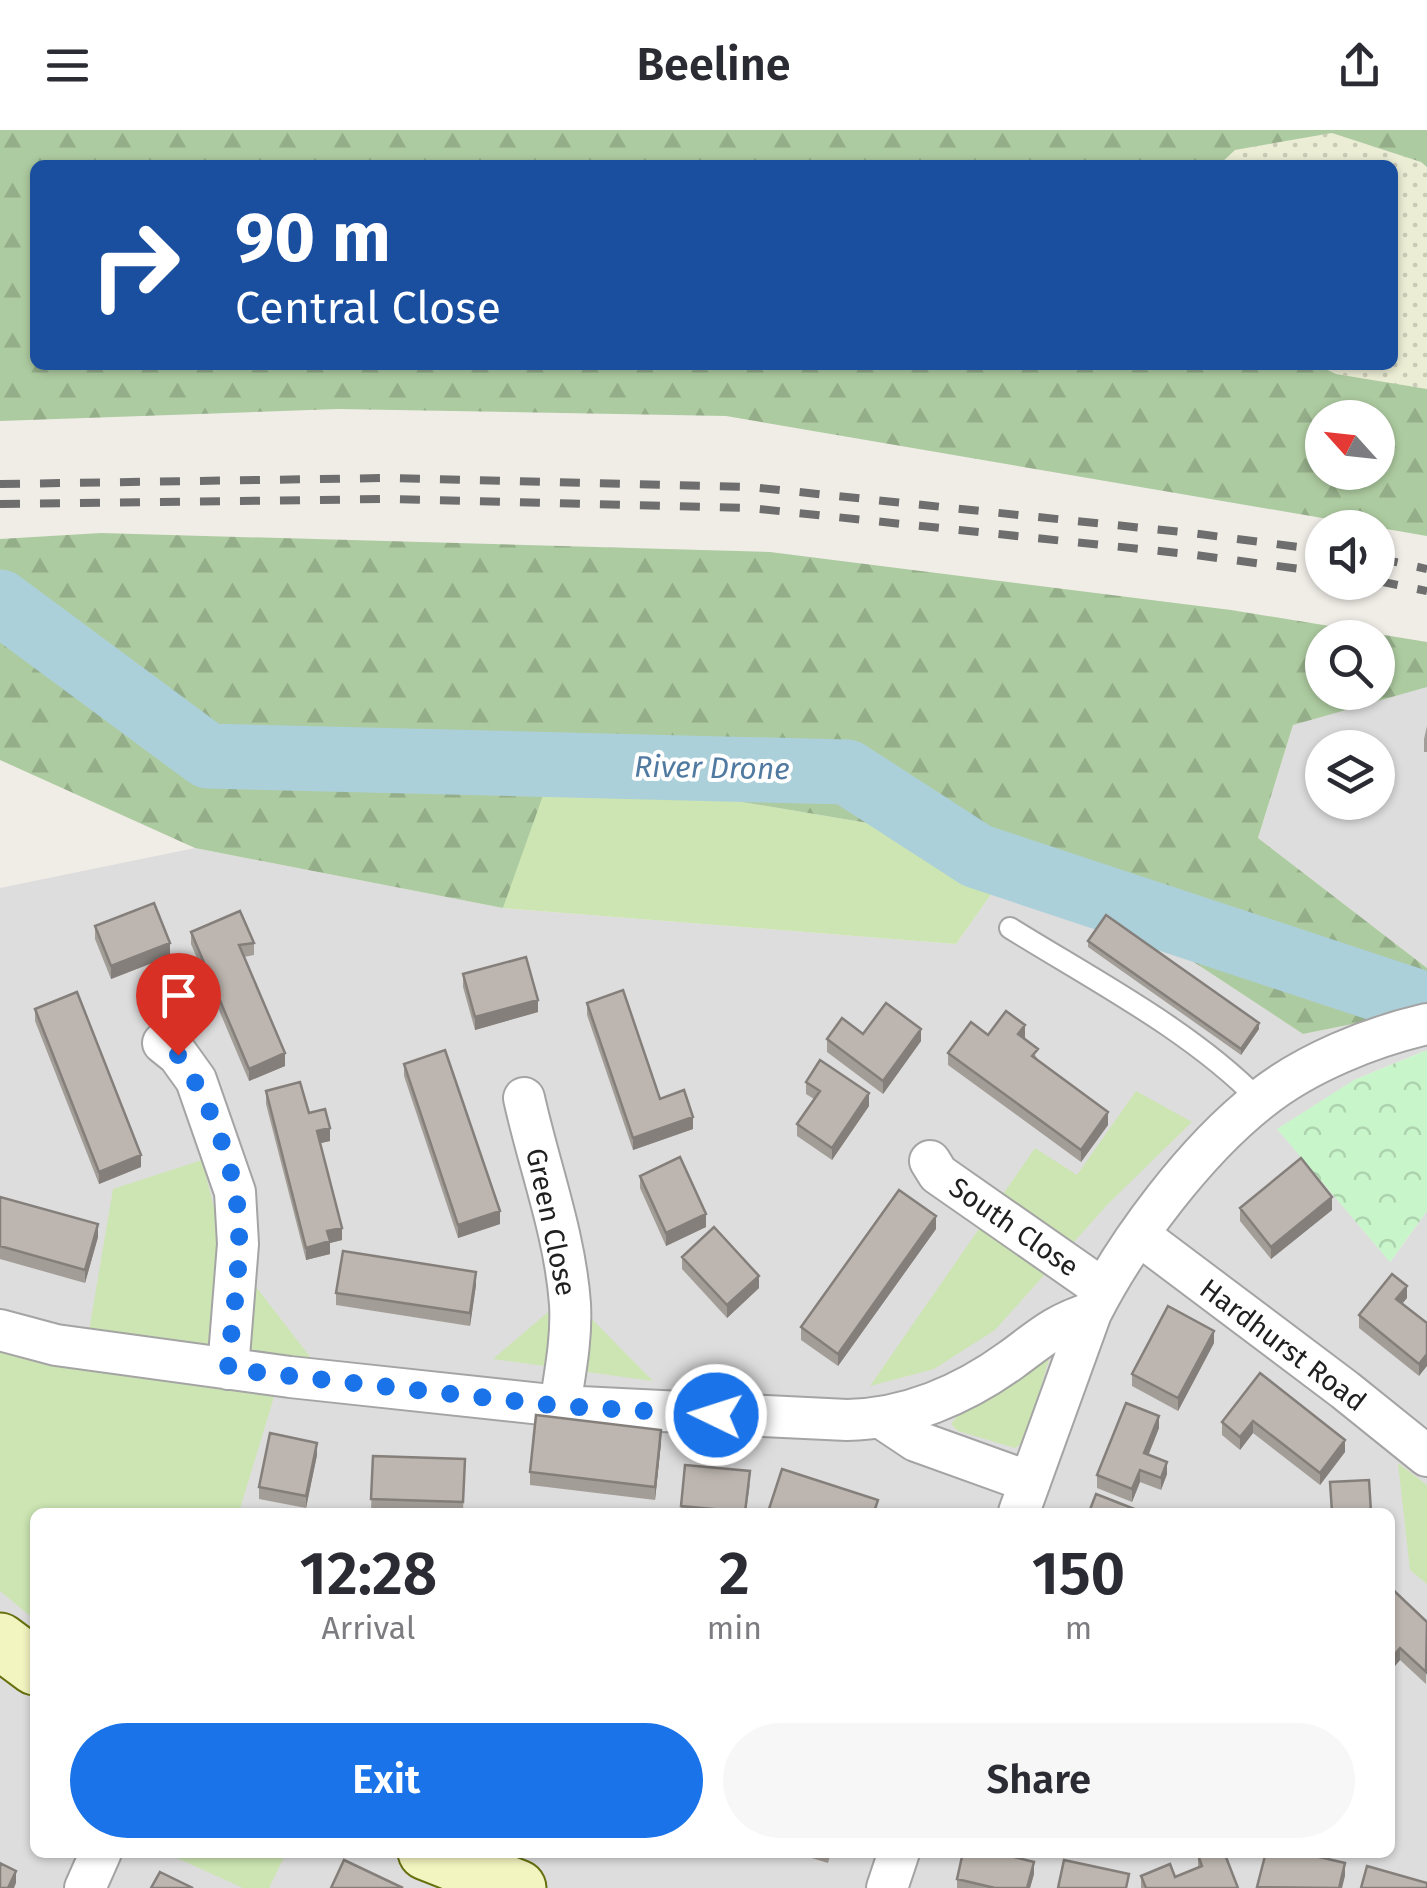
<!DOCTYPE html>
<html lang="en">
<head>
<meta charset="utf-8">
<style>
  body { margin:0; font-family:"Fira Sans",sans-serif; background:#f7f7f7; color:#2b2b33; height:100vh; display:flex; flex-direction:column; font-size:38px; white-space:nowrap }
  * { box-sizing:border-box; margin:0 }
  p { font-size:32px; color:#7c7c81 }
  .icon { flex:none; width:55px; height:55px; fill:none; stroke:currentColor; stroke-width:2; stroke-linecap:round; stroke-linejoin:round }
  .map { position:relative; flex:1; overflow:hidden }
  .drawer { position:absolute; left:30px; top:1378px; width:1365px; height:350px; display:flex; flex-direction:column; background:#fff; border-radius:15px; box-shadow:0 2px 8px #0004 }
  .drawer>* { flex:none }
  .banner { position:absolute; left:30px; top:30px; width:1368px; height:210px; border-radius:15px; box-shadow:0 2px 8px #0004; background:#1a4fa0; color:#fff; overflow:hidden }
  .needle { width:65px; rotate:297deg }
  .tools { position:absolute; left:1305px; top:270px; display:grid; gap:20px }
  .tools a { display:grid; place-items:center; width:90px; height:90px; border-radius:50%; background:#fff; box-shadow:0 2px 8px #0004; font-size:50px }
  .pin { position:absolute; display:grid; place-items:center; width:85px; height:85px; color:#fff; margin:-102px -42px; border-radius:50% 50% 50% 0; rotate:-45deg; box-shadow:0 0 10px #0007 }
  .pin .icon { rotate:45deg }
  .me { position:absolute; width:110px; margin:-55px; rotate:274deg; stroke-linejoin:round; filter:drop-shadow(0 0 8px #0008) }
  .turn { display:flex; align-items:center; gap:35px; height:210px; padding:0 40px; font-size:45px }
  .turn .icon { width:130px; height:130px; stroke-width:2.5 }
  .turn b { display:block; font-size:70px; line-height:85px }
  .eta { display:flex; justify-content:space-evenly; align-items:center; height:170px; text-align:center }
  .eta b { font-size:60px; font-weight:600; line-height:70px }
  .action { display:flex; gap:20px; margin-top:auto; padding:20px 40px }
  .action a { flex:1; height:115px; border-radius:60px; background:#1a73e8; color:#fff; font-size:40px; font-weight:600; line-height:115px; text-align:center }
  .action a+a { background:#f7f7f7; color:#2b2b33 }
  header { display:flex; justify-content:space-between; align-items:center; height:130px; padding:0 40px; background:#fff; font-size:45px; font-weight:600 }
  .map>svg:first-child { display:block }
  .residential { fill:#dedddd; fill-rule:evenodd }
  .farmland { fill:url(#farmland-dots) }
  .grass { fill:#cce5b2 }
  .forest { fill:url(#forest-firs); fill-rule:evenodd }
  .park { fill:url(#park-crowns) }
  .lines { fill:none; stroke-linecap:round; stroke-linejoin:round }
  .river { stroke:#acd0d9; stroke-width:65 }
  .service-casing { stroke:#a4a4a4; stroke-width:24 }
  .minor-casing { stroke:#a4a4a4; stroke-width:44 }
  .secondary-casing { stroke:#67700e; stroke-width:59 }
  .service { stroke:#fff; stroke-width:20 }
  .minor { stroke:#fff; stroke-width:40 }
  .secondary { stroke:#f3f5c0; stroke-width:55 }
  .rail { stroke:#6e6e6e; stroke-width:8; stroke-dasharray:20 20; stroke-linecap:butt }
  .wall { fill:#a39d97 }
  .shaded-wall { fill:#847f7b }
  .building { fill:#bdb6b0; stroke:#847f7b; stroke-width:2.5 }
  .route { stroke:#1a73e8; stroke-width:18; stroke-dasharray:0 32.4 }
  .labels { text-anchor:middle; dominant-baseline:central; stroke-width:8; stroke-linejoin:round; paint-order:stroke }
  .street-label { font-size:28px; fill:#202020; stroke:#fff }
  .water-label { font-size:30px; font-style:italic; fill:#517aa0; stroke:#fff }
</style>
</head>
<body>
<header><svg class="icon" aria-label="menu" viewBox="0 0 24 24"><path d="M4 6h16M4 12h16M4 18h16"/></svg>Beeline<svg class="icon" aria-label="share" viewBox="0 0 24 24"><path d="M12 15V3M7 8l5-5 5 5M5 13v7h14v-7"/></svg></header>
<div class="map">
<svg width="1427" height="1758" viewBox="0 0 1427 1758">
  <defs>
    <pattern id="farmland-dots" width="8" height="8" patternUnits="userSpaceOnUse" patternTransform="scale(2.5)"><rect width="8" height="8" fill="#ebedd4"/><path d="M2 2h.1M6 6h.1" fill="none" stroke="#c9cbb6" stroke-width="1.8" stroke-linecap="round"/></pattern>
    <pattern id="forest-firs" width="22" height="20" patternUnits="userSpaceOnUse" patternTransform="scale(2.5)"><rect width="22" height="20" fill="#adcba0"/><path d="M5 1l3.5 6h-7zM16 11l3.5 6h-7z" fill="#95ae8a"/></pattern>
    <pattern id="park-crowns" width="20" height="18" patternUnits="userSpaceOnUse" patternTransform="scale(2.5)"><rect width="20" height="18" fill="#c9f5cb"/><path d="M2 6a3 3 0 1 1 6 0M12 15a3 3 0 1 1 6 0" fill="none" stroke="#acd2ae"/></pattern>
  </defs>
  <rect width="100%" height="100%" fill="#f0ede7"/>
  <path class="residential" d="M1423 556 1427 557V838L1258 708 1293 595ZM1322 618H1378V672H1322Z
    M195 718 503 778 956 814 1023 719 1303 904 1427 879V920L1354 950 1390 1132 1427 1081V1758H0V758ZM35 1382H1390V1722H35Z"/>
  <path class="farmland" d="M1332 3 1421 32 1427 37V259L1336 244 1317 235H1392V35H1219L1235 20Z"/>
  <path class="grass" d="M551 640 1023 719 956 814 503 778Z
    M1136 961 1192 992 1108 1074 995 1200 934 1239 870 1256 1035 1018 1077 1045Z
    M202 1030 215 1082 220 1129 236 1131 314 1232 89 1201 113 1059Z
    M568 1165 653 1251 493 1229Z
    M0 1217 21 1224 274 1267 239 1382H35V1490L0 1461Z
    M1052 1219 1025 1311 1015 1318 958 1301 951 1294 959 1284Z
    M1398 1333 1427 1355V1454L1410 1440Z
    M166 1723H286L269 1758H243Z"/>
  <path class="forest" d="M0 0H1427V37L1421 32 1332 3 1235 20 1219 35H35V235H1317L1336 244 1427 259V406L726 286 338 279 0 291ZM1322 288H1378V342H1322Z
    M101 403 770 422 1231 480 1427 512V557L1293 595 1258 708 1427 838V879L1303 904 1022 719 552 640 503 778 195 718 0 630V409ZM1322 508H1378V562H1322Z"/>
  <path class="park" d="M1427 920V1081L1390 1132 1277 999 1354 950Z"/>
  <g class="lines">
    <path class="river" d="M0 472 208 626 847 642 977 726 1427 875"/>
    <defs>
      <path id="service" d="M1010 798C1092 849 1192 901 1259 970"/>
      <path id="minor" d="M163 913 178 925 196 950 235 1062 238 1114 228 1239
        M524 968C539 1036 565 1104 570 1174 572 1208 565 1243 560 1276
        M930 1031 938 1044 1103 1159
        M1139 1105 1345 1260 1427 1326
        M0 1200 56 1215 290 1247 560 1276 847 1290C906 1289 963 1265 1011 1230 1040 1209 1055 1194 1091 1183
        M883 1289 916 1311 1030 1352
        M1019 1382 1091 1183C1128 1110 1196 1020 1261 969 1306 933 1371 907 1427 894
        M85 1758 101 1722
        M887 1758 899 1722"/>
      <path id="secondary" d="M0 1511 35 1537
        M426 1722 518 1758"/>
    </defs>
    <use href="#service" class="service-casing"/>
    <use href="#minor" class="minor-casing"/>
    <use href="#secondary" class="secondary-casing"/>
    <use href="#service" class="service"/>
    <use href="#minor" class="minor"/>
    <use href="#secondary" class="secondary"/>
    <path class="rail" d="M0 354 385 348 751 357 1191 403 1322 420
      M0 374 389 369 750 378 1188 424 1322 442
      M1378 428 1427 439
      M1378 451 1427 461"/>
  </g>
  <path class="wall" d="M1427 596V622H1424V609Z
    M95 796 170 826 111 849 95 809Z
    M191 802 254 813V825L244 827 285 936 249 951 191 814Z
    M1088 811 1259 899 1241 925 1088 817Z
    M463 844 538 882 475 900 463 857Z
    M587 873 660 969 693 999 633 1020 587 885Z
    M35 879 141 1037 99 1054 35 891Z
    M863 904 921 911 883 964 827 922V909Z
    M988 905 1025 907 1038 930 1108 995 1081 1032 948 935V923Z
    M404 934 500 1094 458 1108 404 946Z
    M806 952 869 976 832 1030 797 1006V994L814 969 806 964Z
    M266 961 309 983 330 1011 320 1013 342 1110 330 1113V1124L306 1130 266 974Z
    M640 1046 706 1097 666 1116 640 1058Z
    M0 1067 98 1107 85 1153 0 1129Z
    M1240 1078 1332 1080 1271 1129 1240 1091Z
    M936 1099 838 1236 801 1210V1197Z
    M682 1127 759 1158 727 1188 682 1139Z
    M476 1155 470 1196 336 1175V1163Z
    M1407 1168 1402 1174 1427 1193 1419 1246 1359 1198V1185Z
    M1214 1213 1178 1281 1132 1256V1244Z
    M1260 1243 1345 1322 1320 1355 1253 1303 1240 1320 1222 1305V1292Z
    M1159 1298 1149 1324 1167 1344 1161 1360 1140 1352 1132 1372 1097 1358V1345Z
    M661 1313 655 1370 530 1355V1342Z
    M317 1325 306 1378 259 1369V1357Z
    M373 1326 465 1329 463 1382H371Z
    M750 1354 746 1382H681V1376Z
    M1390 1457 1427 1492 1426 1554 1400 1530 1394 1537 1390 1534Z
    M792 1722H831L828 1733Z
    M1198 1725 1238 1758H1141V1746L1175 1747 1198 1737Z
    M1034 1744 1030 1758H957V1749Z"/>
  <path class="shaded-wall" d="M170 813V826L111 849V836Z
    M538 870V882L475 900V887Z
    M1259 893V899L1241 925V919Z
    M1025 895V907L1018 917V904Z
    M921 899V911L883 964V951Z
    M285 923V936L249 951V939Z
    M869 963V976L832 1030V1018Z
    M1108 982V995L1081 1032V1020Z
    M693 987V999L633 1020V1008Z
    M330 998V1011L317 1014V1001Z
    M141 1025V1037L99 1054V1042Z
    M1332 1067V1080L1271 1129V1117Z
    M500 1081V1094L458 1108V1095Z
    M706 1084V1097L666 1116V1103Z
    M936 1086V1099L838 1236V1224Z
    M98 1094V1107L85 1153V1140Z
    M342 1098V1110L330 1113V1124L306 1130V1118L327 1101Z
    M476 1142V1155L470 1196V1183Z
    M759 1146V1158L727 1188V1175Z
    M1407 1156V1168L1396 1181V1169Z
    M1214 1201V1213L1178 1281V1268Z
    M1427 1224V1236L1419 1246V1234Z
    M1159 1286V1298L1144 1335V1323Z
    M1253 1291V1303L1240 1320V1307Z
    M661 1300V1313L655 1370V1357Z
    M1345 1310V1322L1320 1355V1343Z
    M317 1313V1325L306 1378V1366Z
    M1167 1332V1344L1161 1360V1348Z
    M1140 1340V1352L1132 1372V1359Z
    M1400 1518V1530L1394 1537V1525Z
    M1034 1732V1744L1030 1758H1027Z
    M1345 1733V1746L1342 1758H1339Z
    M16 1741V1753L14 1758H8Z"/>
  <path class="building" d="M154 773 170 813 111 836 95 796Z
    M240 781 254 813 239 815 285 923 249 939 191 802Z
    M1106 785 1259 893 1241 919 1088 811Z
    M526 827 538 870 475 887 463 844Z
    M623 860 660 969 684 960 693 987 633 1008 587 873Z
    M77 862 141 1025 99 1042 35 879Z
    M886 873 921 899 883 951 827 909 842 888 863 904Z
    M1006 881 1025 895 1018 904 1038 919 1032 926 1108 982 1081 1020 948 923 971 892 988 905Z
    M445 920 500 1081 458 1095 404 934Z
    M820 930 869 963 832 1018 797 994 820 961 806 952Z
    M300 952 309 983 325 979 330 998 317 1001 342 1098 327 1101 330 1111 306 1118 266 961Z
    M680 1027 706 1084 666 1103 640 1046Z
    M1301 1028 1332 1067 1271 1117 1240 1078Z
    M899 1060 936 1086 838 1224 801 1197Z
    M0 1067 98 1094 85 1140 0 1116Z
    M714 1097 759 1146 727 1175 682 1127Z
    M343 1121 476 1142 470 1183 336 1163Z
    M1392 1144 1407 1156 1396 1169 1427 1193V1224L1419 1234 1359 1185Z
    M1168 1176 1214 1201 1178 1268 1132 1244Z
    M1260 1243 1345 1310 1320 1343 1253 1291 1240 1307 1222 1292Z
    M1126 1273 1159 1286 1144 1323 1167 1332 1161 1348 1140 1340 1132 1359 1097 1345Z
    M536 1285 661 1300 655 1357 530 1342Z
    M270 1303 317 1313 306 1366 259 1357Z
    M373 1326 465 1329 463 1372 371 1369Z
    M685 1335 750 1341 745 1382 681 1376Z
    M782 1339 878 1370 874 1382H768Z
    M1369 1350 1371 1382H1332L1330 1352Z
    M1096 1364 1142 1382H1089Z
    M1390 1457 1427 1492 1426 1542 1400 1518 1394 1525 1390 1521Z
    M963 1722H994L1034 1732 1027 1758H995L957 1749Z
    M1205 1722H1224L1238 1758H1146L1141 1746 1170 1734 1175 1747 1202 1736 1198 1725Z
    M1266 1722H1298L1345 1733 1339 1758 1257 1757Z
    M344 1730 403 1758H331Z
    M1064 1730 1129 1744 1126 1758H1058Z
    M0 1733 16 1741 8 1758H0Z
    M1367 1736 1427 1753V1758H1361Z
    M160 1742 193 1758H151Z"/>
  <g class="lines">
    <path class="route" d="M178 925C205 963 226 1014 235 1061 246 1117 232 1182 228 1239L560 1276 716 1285"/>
  </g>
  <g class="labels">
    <g class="street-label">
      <text transform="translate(551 1092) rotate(78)">Green Close</text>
      <text transform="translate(1014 1097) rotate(35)">South Close</text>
      <text transform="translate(1283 1215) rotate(37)">Hardhurst Road</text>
    </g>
    <g class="water-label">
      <text transform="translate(712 638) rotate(1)">River Drone</text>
    </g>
  </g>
</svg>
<div class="tools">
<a><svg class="needle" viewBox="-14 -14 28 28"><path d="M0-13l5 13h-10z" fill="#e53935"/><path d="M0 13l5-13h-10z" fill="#7c7c81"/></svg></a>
<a><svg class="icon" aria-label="sound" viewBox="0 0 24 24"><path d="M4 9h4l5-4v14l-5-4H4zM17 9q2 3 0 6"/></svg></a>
<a><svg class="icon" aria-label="search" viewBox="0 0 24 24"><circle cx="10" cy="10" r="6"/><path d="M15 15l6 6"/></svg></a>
<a><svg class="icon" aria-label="layers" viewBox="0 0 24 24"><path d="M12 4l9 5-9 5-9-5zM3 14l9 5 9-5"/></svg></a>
</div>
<div class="pin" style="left:178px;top:925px;background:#d93025"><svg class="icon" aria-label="arrive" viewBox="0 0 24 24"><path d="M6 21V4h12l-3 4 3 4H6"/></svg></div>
<svg class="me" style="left:716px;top:1285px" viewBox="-20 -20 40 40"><circle r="17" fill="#1a73e8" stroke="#fff" stroke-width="3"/><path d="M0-11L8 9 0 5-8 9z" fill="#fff"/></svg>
<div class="banner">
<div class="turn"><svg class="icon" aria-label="right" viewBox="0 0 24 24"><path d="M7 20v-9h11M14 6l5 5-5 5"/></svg><div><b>90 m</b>Central Close</div></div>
</div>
<section class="drawer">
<div class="eta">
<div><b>12:28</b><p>Arrival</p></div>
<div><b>2</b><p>min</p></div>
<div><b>150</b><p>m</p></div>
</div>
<div class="action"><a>Exit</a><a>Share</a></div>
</section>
</div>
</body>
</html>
